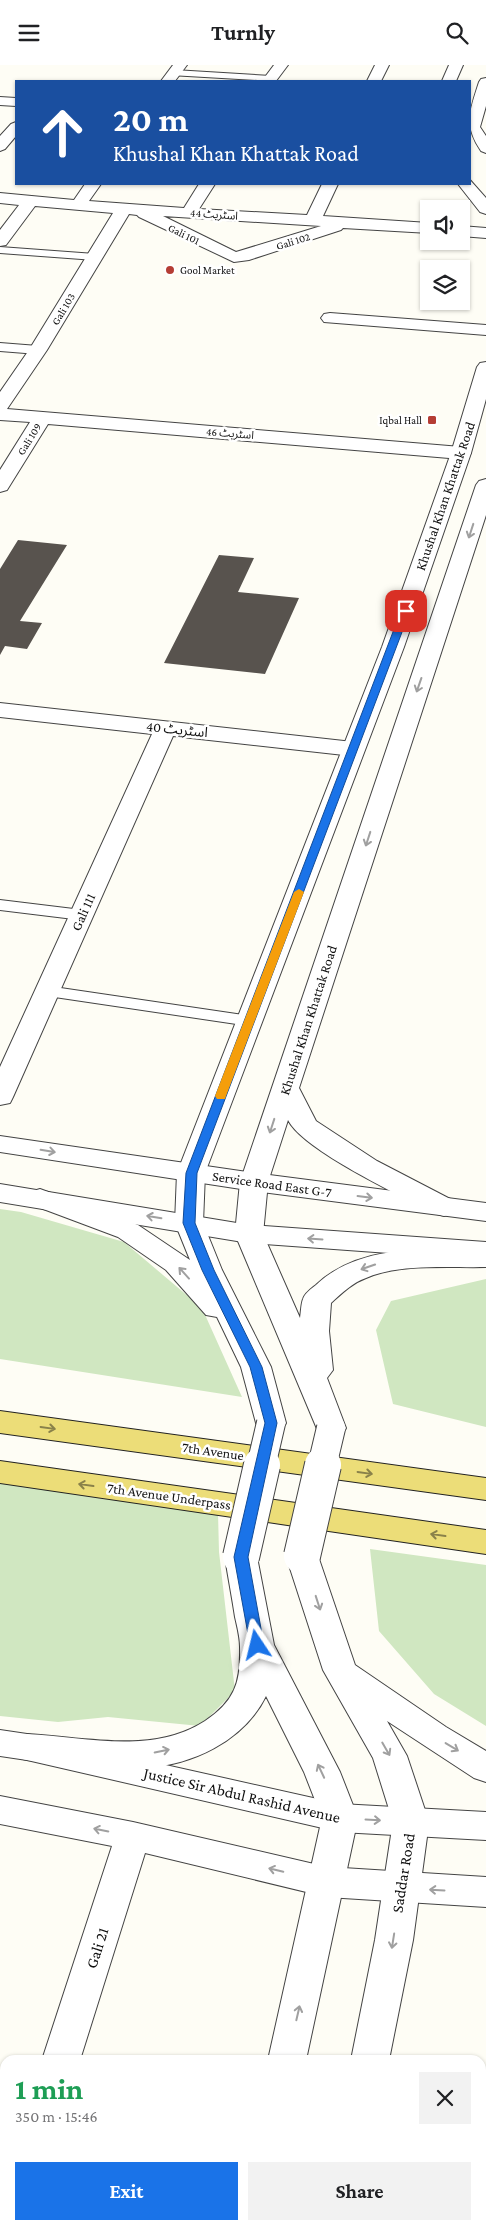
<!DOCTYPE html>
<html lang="en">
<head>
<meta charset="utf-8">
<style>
  body { margin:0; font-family:"Crimson Pro","Noto Sans Arabic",serif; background:#f2f2f2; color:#202124; height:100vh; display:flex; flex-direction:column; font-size:19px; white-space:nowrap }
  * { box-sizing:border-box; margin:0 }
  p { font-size:16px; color:#757577 }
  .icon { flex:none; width:28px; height:28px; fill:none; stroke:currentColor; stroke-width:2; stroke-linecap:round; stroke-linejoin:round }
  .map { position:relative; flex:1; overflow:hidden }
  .drawer { position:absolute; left:0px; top:1990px; width:486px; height:175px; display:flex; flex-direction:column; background:#fff; border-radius:15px 15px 0 0; box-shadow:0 1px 4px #0004 }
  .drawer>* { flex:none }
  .top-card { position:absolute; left:15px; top:15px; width:456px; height:105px; border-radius:0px; box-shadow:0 1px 4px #0004; background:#1a4fa0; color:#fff; overflow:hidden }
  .buttons { position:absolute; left:420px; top:135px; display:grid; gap:10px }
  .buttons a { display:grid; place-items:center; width:50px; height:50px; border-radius:0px; background:#fff; box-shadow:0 1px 4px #0004; font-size:25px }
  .pin { position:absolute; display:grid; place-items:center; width:42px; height:42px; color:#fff; margin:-21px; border-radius:10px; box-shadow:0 2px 8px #0006 }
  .me { position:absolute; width:55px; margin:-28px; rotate:350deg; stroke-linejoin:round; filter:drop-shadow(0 0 4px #0008) }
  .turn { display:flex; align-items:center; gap:18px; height:105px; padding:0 15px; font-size:22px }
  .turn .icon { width:65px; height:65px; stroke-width:2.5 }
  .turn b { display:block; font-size:35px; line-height:42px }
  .round { display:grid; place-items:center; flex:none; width:52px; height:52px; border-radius:0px; background:#f2f2f2 }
  .head { display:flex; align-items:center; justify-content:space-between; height:85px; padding:0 15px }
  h1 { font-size:30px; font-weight:700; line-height:38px; color:#1e9e55 }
  .primary-button { display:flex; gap:10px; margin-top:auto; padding:10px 15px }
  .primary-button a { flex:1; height:58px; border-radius:0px; background:#1a73e8; color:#fff; font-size:20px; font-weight:700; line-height:58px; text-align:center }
  .primary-button a+a { background:#f2f2f2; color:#202124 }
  header { display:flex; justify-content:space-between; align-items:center; height:65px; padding:0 15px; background:#fff; font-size:22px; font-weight:700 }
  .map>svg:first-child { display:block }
  .green { fill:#d0e7c1 }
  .building { fill:#58534e }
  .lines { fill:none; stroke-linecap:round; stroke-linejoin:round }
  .service-casing { stroke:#444; stroke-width:2 }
  .minor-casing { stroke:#444; stroke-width:2 }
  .tertiary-casing { stroke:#444; stroke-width:2 }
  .primary-casing { stroke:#222; stroke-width:2 }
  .service { fill:#fff; fill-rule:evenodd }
  .minor { fill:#fff; fill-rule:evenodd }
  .tertiary { fill:#fff; fill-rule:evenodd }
  .primary { fill:#ecdd78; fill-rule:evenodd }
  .tertiary-bridge-far1-casing { stroke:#444; stroke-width:30; stroke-linecap:butt }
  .tertiary-bridge-casing { stroke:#444; stroke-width:38; stroke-linecap:butt }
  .tertiary-bridge-far1 { stroke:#fff; stroke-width:28 }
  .tertiary-bridge { stroke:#fff; stroke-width:36 }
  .oneway { stroke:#a0a0a0 }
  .oneway2 { stroke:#89814a }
  .route { fill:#1a73e8; stroke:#114b97 }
  .slow { fill:#f59e0b }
  .poi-dot { fill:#b53d34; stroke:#fff; stroke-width:2 }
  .labels { text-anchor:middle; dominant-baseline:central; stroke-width:5; stroke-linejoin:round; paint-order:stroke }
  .far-street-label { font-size:11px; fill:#111; stroke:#fff }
  .far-poi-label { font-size:11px; fill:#111; stroke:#fff; text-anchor:start }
  .street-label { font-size:14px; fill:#111; stroke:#fff }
  .near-street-label { font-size:16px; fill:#111; stroke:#fff }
</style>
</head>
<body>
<header><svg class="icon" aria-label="menu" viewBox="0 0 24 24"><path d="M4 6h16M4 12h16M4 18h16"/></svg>Turnly<svg class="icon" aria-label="search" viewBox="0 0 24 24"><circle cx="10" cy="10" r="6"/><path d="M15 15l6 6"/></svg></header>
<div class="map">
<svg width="486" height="2165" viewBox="0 0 486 2165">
  <rect width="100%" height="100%" fill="#fefdf5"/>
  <path class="green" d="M0 1144 21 1147 124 1177 202 1243 242 1332 0 1294Z
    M486 1214V1362L393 1339 376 1265 391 1236Z
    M0 1415 218 1448 219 1487 235 1626 200 1661 108 1652 58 1657 0 1651Z
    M370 1484 486 1500V1661L434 1629 379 1566Z"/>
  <path class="building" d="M18 475 67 480 20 556 42 558 27 584 5 581 0 590V504Z
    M219 490 254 493 238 527 299 533 265 609 164 598Z"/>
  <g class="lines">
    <defs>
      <path id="service" d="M174 5 271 11 276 14 274 16 170 10 169 8Z
        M0 182 95 189 101 192 95 195 0 188Z
        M0 278 38 281 44 285 38 289 0 286Z
        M0 835 82 845 88 846 90 850 88 854 82 855 0 845Z
        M47 921 250 951 256 952 259 956 256 960 250 961 41 930 38 926 41 922Z"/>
      <path id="minor" d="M173 0H187L175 16H161Z
        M274 0H288L276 16H262Z
        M375 0H389L381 16H367Z
        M0 32 16 33V41L0 40Z
        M16 57V71L5 84 0 86V71L11 59Z
        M85 119H101L89 136 184 143 199 119H215L199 144 307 150 322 119H338L323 151 429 158V168L343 163 341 165 249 195 234 197 139 152 137 150 129 149 47 285 7 344 461 382 468 384 471 388 468 392 461 394 48 359 7 425 0 427V405L30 357 0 355V327L29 285 113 148 35 141 6 180 0 181V165L19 140 0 138V128L74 135ZM163 151 321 161 236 187Z
        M461 161 486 163V173L461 171Z
        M330 248 486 260V270L324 257 321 253 324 249Z
        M0 638 353 677 361 679 364 684 361 689 353 691 173 671 13 1032 10 1038 0 1040V1002L152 669 0 652Z
        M0 1071 254 1108 486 1138V1156L254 1126 0 1087Z
        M0 1119 249 1160 486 1177V1195L249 1178 0 1137Z
        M0 1665 27 1669 340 1739 486 1747V1775L340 1767 27 1695 0 1691Z
        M0 1731 133 1757 327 1802 486 1812V1842L327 1832 145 1788 80 1995H42L112 1781 0 1759Z
        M5 2143V2160H28L26 2165H0V2145Z"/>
      <path id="tertiary" d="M449 0H463L456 16H442Z
        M486 13V41L480 62 486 71V88L481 86C463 60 470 45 479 17L481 14Z
        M470 115 486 133V149L480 147 458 119H470Z
        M486 297V334L471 388 404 582 205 1108 203 1158 222 1205 271 1302 286 1358 282 1366 271 1369 260 1366 256 1358 241 1302 217 1252 206 1250 166 1205 118 1172 30 1139 26 1133 30 1127 40 1124 138 1160 190 1195 175 1158 177 1108 382 582 451 388 477 302 480 298Z
        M486 414V450L299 1023 316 1056 377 1096 454 1136 458 1142 454 1148 444 1151 434 1148C401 1131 303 1085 288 1055L268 1117 263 1169 300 1253C301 1247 301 1239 303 1234 305 1228 311 1224 316 1220 360 1178 430 1184 486 1184V1202C450 1203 400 1198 366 1213 352 1218 342 1228 331 1238L329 1266 333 1305 327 1313 346 1363 342 1371 331 1374 320 1371 235 1169 240 1117 476 420 479 416Z
        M302 1479 313 1483 318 1491 355 1600 446 1662 486 1686V1717L474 1713 387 1656 407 1691 429 1757 413 1875 389 1995H351L375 1875 393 1757 373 1693 323 1605 286 1491 291 1483Z
        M241 1480 252 1484 257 1492 274 1580 340 1707 358 1753 306 1995H268L322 1753 304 1707 266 1631C244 1676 191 1701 142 1703 104 1706 65 1698 27 1695L15 1692 10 1682 15 1672 27 1669C86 1672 152 1690 205 1656 235 1636 241 1617 240 1582 240 1572 237 1561 235 1552 232 1532 228 1512 225 1492L230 1484Z
        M229 2160H269L267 2165H227Z
        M316 2160H356L355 2165H315Z"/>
      <path id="primary" d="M0 1346 486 1413V1435L0 1368Z
        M0 1396 486 1465V1489L0 1418Z"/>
    </defs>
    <use href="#service" class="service-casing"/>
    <use href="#minor" class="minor-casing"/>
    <use href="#tertiary" class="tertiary-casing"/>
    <use href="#primary" class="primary-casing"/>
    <use href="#service" class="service"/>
    <use href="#minor" class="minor"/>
    <use href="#tertiary" class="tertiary"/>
    <use href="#primary" class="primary"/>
    <defs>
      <path id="tertiary-bridge-far1" d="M261 1401 271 1358
        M322 1401 331 1363"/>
      <path id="tertiary-bridge" d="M302 1491 323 1400
        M241 1492 262 1400"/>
    </defs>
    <use href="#tertiary-bridge-far1" class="tertiary-bridge-far1-casing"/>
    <use href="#tertiary-bridge" class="tertiary-bridge-casing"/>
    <use href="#tertiary-bridge-far1" class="tertiary-bridge-far1"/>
    <use href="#tertiary-bridge" class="tertiary-bridge"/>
  </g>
  <defs><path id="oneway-shaft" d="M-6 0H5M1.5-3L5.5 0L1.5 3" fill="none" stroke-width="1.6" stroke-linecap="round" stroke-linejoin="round" transform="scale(1.25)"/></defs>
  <g class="oneway">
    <use href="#oneway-shaft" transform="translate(471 466) rotate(108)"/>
    <use href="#oneway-shaft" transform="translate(419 620) rotate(109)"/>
    <use href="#oneway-shaft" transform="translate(368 774) rotate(108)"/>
    <use href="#oneway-shaft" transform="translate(272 1061) rotate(108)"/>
    <use href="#oneway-shaft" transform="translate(48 1086) rotate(9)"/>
    <use href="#oneway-shaft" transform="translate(365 1132) rotate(7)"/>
    <use href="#oneway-shaft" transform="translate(154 1152) rotate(-171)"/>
    <use href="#oneway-shaft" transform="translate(315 1174) rotate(-176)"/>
    <use href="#oneway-shaft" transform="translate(368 1202) rotate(161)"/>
    <use href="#oneway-shaft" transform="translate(184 1208) rotate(-132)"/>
    <use href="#oneway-shaft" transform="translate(318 1538) rotate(72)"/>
    <use href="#oneway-shaft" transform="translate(452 1682) rotate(31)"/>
    <use href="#oneway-shaft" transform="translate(386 1684) rotate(60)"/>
    <use href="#oneway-shaft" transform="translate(162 1686) rotate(-12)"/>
    <use href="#oneway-shaft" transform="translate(321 1706) rotate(-115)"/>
    <use href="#oneway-shaft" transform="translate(373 1755) rotate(3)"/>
    <use href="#oneway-shaft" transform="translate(101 1765) rotate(-169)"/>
    <use href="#oneway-shaft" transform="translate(276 1805) rotate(-167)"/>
    <use href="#oneway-shaft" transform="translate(437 1825) rotate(-177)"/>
    <use href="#oneway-shaft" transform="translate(393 1876) rotate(99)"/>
    <use href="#oneway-shaft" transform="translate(298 1948) rotate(-77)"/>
  </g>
  <g class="oneway2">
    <use href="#oneway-shaft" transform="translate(48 1363) rotate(8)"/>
    <use href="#oneway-shaft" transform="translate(365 1408) rotate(8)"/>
    <use href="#oneway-shaft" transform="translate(86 1420) rotate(-172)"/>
    <use href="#oneway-shaft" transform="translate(438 1470) rotate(-172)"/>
  </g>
  <path class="route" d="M406 544 410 546 197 1108 195 1158 214 1205 262 1302 277 1358 248 1492 264 1580 262 1584H252L250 1580 234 1492 265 1358 250 1302 202 1205 183 1158 186 1108 401 546Z"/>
  <path class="slow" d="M299 824 304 827 226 1031 225 1034H217L215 1031 294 827Z"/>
  <g class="poi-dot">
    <circle cx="170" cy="205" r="5"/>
    <rect x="427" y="350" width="10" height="10" rx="2.5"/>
  </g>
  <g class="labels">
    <g class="far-street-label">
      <text transform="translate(214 149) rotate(4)">اسٹریٹ 44</text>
      <text transform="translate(184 169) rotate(26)">Gali 101</text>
      <text transform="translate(293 176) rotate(-17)">Gali 102</text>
      <text transform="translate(63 244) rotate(-59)">Gali 103</text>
      <text transform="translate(230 368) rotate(5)">اسٹریٹ 46</text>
      <text transform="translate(29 374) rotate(-58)">Gali 109</text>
    </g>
    <g class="far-poi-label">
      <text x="180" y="205">Gool Market</text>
      <text x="422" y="355" text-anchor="end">Iqbal Hall</text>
    </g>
    <g class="street-label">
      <text transform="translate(445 431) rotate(-71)">Khushal Khan Khattak Road</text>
      <text transform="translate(177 664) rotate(6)">اسٹریٹ 40</text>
      <text transform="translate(83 847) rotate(-66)">Gali 111</text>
      <text transform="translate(308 955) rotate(-72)">Khushal Khan Khattak Road</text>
      <text transform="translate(272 1119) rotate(8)">Service Road East G-7</text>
      <text transform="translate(213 1386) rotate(8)">7th Avenue</text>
      <text transform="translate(169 1431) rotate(8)">7th Avenue Underpass</text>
    </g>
    <g class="near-street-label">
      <text transform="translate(242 1730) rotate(13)">Justice Sir Abdul Rashid Avenue</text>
      <text transform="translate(403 1808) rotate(-81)">Saddar Road</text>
      <text transform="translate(97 1883) rotate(-72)">Gali 21</text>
    </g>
  </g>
</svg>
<div class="buttons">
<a><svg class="icon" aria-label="sound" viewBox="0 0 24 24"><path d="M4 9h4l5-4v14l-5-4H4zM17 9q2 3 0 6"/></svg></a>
<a><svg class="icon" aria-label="layers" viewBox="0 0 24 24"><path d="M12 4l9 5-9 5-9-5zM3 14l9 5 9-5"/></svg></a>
</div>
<div class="pin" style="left:406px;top:546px;background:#d93025"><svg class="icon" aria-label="arrive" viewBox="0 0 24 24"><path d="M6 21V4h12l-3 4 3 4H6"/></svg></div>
<svg class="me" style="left:257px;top:1580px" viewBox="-20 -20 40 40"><path d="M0-17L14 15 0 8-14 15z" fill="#1a73e8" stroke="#fff" stroke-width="4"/></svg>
<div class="top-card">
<div class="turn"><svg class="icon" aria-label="ahead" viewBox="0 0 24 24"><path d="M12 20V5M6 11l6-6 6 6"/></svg><div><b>20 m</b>Khushal Khan Khattak Road</div></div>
</div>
<section class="drawer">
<div class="head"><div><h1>1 min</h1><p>350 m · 15:46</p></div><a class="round"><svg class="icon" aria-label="close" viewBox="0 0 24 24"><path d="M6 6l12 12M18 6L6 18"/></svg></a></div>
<div class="primary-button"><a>Exit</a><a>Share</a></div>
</section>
</div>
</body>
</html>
